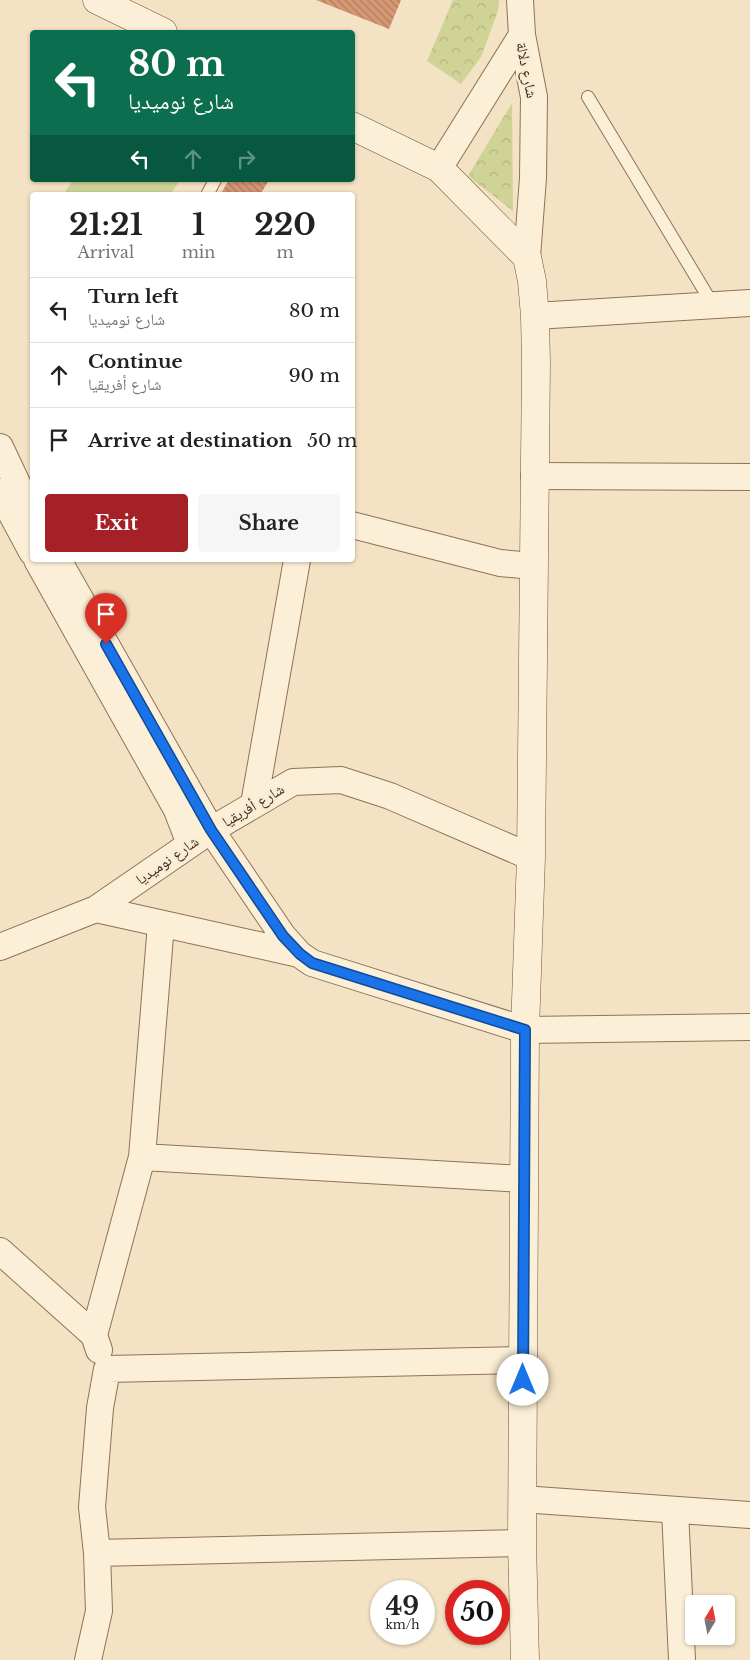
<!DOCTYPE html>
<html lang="en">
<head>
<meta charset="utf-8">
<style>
  body { margin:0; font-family:"Libre Baskerville","Noto Naskh Arabic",serif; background:#f6f6f6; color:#222; height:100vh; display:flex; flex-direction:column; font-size:19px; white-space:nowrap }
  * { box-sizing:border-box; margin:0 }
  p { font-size:16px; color:#767676 }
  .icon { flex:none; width:28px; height:28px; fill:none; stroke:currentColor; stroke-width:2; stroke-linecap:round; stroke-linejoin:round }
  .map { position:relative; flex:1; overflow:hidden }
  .side { position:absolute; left:30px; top:192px; width:325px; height:370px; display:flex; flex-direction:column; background:#fff; border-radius:5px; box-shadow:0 1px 4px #0004 }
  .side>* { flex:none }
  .banner { position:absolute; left:30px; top:30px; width:325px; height:152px; border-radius:5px; box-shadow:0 1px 4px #0004; background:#0b6e4f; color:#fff; overflow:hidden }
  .needle { width:32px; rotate:10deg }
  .fabs { position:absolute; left:685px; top:1595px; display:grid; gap:10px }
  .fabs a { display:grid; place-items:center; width:50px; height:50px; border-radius:5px; background:#fff; box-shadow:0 1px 4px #0004; font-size:25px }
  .speed { position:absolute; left:370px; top:1580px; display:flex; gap:10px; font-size:25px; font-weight:700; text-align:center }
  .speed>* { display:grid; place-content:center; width:65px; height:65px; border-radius:50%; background:#fff; box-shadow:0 1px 4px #0004; line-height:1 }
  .speed small { font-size:12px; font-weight:400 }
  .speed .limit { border:8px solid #d22; background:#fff; color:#111 }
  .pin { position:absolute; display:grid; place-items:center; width:42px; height:42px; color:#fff; margin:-51px -21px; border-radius:50% 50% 50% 0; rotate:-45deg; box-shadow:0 0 5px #0007 }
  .pin .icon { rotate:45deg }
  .me { position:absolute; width:55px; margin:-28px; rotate:0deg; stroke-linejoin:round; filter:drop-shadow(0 0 4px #0008) }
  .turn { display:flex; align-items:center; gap:18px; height:105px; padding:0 15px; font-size:22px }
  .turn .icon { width:65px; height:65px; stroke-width:2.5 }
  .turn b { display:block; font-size:35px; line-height:42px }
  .lanes { display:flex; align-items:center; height:48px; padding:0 15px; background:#0003; justify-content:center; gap:25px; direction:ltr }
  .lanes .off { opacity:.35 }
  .eta { display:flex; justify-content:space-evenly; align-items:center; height:85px; text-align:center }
  .eta b { font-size:30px; font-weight:700; line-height:35px }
  .action { display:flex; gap:10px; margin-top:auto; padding:10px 15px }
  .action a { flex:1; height:58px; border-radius:5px; background:#a62028; color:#fff; font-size:20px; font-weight:700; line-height:58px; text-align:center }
  .action a+a { background:#f6f6f6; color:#222 }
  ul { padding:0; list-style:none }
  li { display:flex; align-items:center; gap:15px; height:65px; padding:0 15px; border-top:1px solid #e0e0e0 }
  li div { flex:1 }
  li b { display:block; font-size:19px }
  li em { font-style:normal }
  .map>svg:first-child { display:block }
  .park { fill:url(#park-crowns) }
  .garden { fill:#cfd395 }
  .building { fill:url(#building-back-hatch) }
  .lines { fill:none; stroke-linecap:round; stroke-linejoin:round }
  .lane-casing { stroke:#907257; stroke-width:14 }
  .street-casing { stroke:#907257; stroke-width:28 }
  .secondary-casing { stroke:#72533a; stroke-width:29 }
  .lane { stroke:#fcefd8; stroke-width:12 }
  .street { stroke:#fcefd8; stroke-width:26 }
  .secondary { stroke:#fcefd8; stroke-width:28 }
  .route-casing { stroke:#114b97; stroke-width:12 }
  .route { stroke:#1a73e8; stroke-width:9 }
  .labels { text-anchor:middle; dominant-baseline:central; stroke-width:5; stroke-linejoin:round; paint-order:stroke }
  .street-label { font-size:15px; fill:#3e2b1d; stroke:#f9ecd4 }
</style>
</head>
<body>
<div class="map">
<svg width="750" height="1660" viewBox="0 0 750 1660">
  <defs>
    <pattern id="park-crowns" width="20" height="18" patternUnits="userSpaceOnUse" patternTransform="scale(1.25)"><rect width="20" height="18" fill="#cfd395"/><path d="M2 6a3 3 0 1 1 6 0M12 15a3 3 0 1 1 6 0" fill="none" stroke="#b3b580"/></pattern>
    <pattern id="building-back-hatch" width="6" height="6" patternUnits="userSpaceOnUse" patternTransform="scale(1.25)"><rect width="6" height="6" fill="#d69874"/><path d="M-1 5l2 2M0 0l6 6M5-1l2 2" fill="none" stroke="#af7c5f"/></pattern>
  </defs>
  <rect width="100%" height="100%" fill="#f3e2c3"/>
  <path class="park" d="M453 0H499L498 11 481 57 461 84 427 61Z
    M512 103 513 211 468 176Z"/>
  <path class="garden" d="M73 180H180L170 195H63Z"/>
  <path class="building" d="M316 0H401L389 29Z
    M229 180H269L260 195H220Z"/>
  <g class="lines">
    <defs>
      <path id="lane" d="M588 97 713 305
        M207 195 215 180"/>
      <path id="street" d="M520 0 522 35 534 97 533 178 527 257
        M439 168 522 35
        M535 316 750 303
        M0 447 32 515
        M534 476 750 477
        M0 492 32 552
        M352 525 500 563 533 566
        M37 560 177 810 190 844
        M58 560 211 830 283 936 299 954 312 963 525 1030 750 1027
        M254 804 297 560
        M96 909 299 954
        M0 947 96 909 211 830 293 782 341 780 390 796 531 857
        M142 1157 524 1179
        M0 1251 94 1335 99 1350
        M94 1335 142 1157 161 924
        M522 1499 750 1515
        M675 1510 682 1660
        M97 1553 522 1543
        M88 1660 99 1611 97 1553 92 1507 100 1408 107 1369 523 1360"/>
      <path id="secondary" d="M97 0 163 32
        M352 126 439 168 527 257 532 281 535 316 536 363 531 857 525 1030 522 1543 525 1660"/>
    </defs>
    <use href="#lane" class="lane-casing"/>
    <use href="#street" class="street-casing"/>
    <use href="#secondary" class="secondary-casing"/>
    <use href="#lane" class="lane"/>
    <use href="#street" class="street"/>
    <use href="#secondary" class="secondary"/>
  </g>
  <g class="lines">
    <defs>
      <path id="route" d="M106 644 211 830 283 936 300 954 312 963 525 1030 523 1380"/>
    </defs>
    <use href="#route" class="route-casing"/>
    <use href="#route" class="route"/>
  </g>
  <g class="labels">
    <g class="street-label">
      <text transform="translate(527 70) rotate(79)">شارع دلالة</text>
      <text transform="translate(253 805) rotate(-31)">شارع أفريقيا</text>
      <text transform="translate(167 860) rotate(-35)">شارع نوميديا</text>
    </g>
  </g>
</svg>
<div class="fabs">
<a><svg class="needle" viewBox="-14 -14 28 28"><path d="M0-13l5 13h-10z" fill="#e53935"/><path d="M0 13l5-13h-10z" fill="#767676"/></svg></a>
</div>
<div class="speed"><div>49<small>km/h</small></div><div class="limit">50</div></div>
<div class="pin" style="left:106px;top:644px;background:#d93025"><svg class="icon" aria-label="arrive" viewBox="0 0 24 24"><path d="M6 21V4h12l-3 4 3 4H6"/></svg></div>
<svg class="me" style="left:523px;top:1380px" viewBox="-20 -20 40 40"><circle r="19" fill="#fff"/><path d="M0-13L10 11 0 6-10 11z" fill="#1a73e8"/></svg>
<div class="banner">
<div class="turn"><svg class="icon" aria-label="left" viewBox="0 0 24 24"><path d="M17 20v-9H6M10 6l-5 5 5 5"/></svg><div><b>80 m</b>شارع نوميديا</div></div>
<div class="lanes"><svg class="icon" aria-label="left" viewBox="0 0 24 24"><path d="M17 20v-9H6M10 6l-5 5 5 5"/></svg><svg class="icon off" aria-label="ahead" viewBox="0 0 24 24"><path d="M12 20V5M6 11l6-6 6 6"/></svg><svg class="icon off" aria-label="right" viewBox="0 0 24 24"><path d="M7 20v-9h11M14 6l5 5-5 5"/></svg></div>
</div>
<section class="side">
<div class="eta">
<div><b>21:21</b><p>Arrival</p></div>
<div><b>1</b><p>min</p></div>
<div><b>220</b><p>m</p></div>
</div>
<ul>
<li><svg class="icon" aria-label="left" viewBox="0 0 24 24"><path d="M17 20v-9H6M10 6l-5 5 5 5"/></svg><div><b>Turn left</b><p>شارع نوميديا</p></div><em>80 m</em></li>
<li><svg class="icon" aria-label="ahead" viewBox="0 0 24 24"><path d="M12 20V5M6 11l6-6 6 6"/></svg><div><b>Continue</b><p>شارع أفريقيا</p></div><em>90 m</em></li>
<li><svg class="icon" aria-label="arrive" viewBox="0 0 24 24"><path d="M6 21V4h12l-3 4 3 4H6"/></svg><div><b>Arrive at destination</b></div><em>50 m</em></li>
</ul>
<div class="action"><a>Exit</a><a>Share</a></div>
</section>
</div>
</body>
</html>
